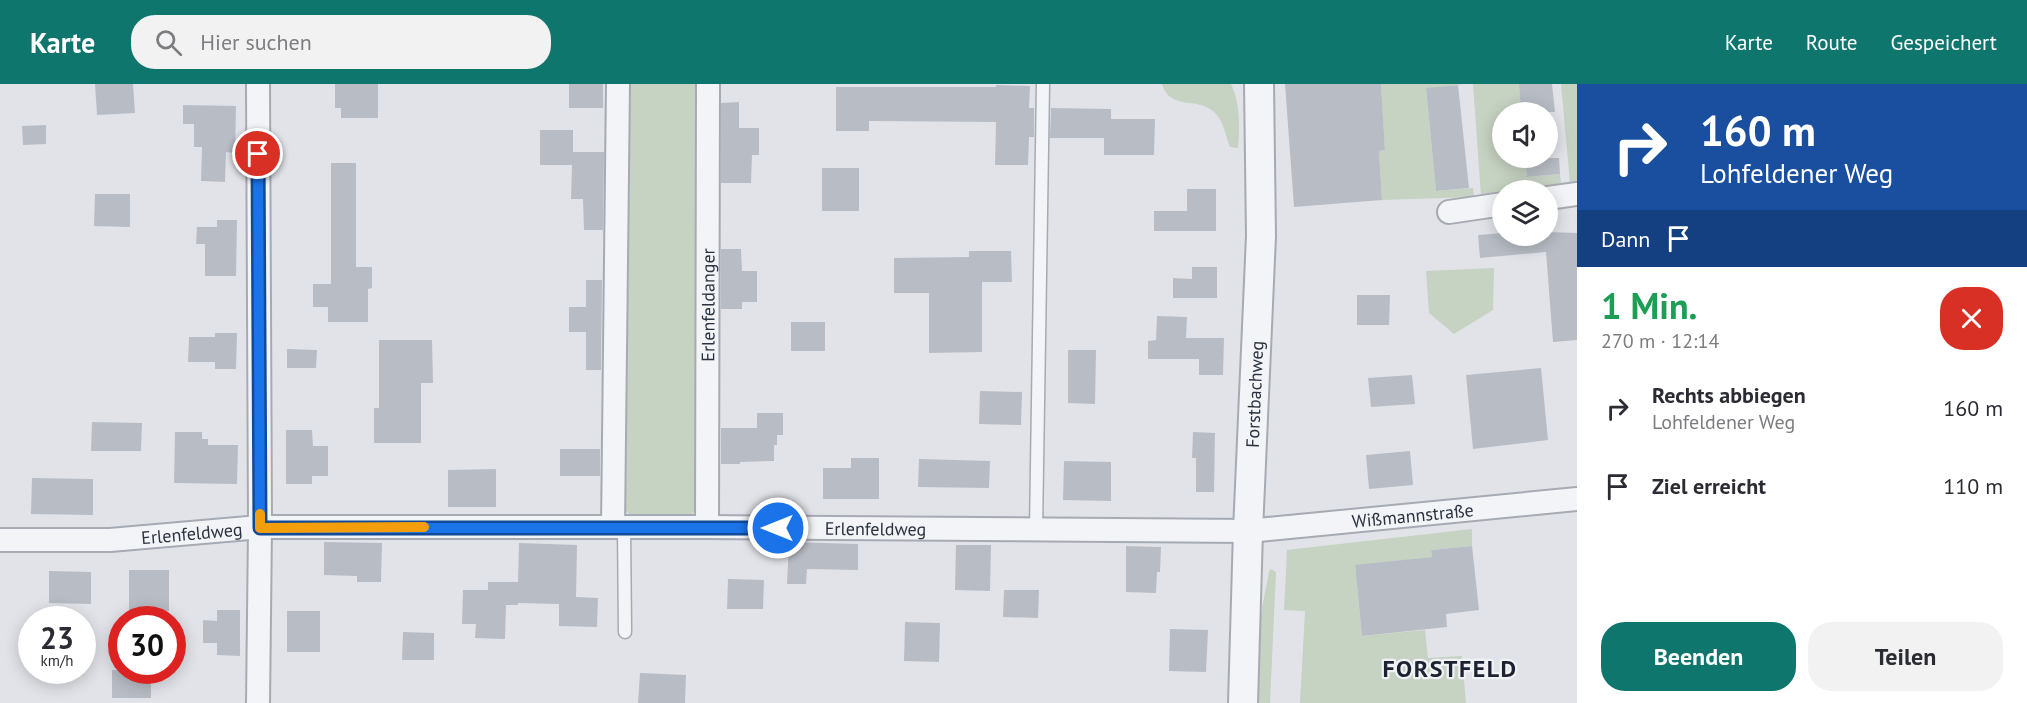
<!DOCTYPE html>
<html lang="de">
<head>
<meta charset="utf-8">
<style>
  body { margin:0; font-family:"PT Sans",sans-serif; background:#f2f2f3; color:#2b2b33; height:100vh; display:flex; flex-direction:column; font-size:22px; white-space:nowrap }
  * { box-sizing:border-box; margin:0 }
  p { font-size:20px; color:#7c7c81 }
  .icon { flex:none; width:33px; height:33px; fill:none; stroke:currentColor; stroke-width:2; stroke-linecap:round; stroke-linejoin:round }
  .map { position:relative; flex:1; overflow:hidden }
  .sheet { display:flex; flex-direction:column; background:#fff; width:450px }
  .sheet>* { flex:none }
  .top-card { background:#1a4fa0; color:#fff; overflow:hidden }
  .tools { position:absolute; left:1492px; top:18px; display:grid; gap:12px }
  .tools a { display:grid; place-items:center; width:66px; height:66px; border-radius:50%; background:#fff; box-shadow:0 3px 15px #0003; font-size:30px }
  .speed { position:absolute; left:18px; top:522px; display:flex; gap:12px; font-size:30px; font-weight:700; text-align:center }
  .speed>* { display:grid; place-content:center; width:78px; height:78px; border-radius:50%; background:#fff; box-shadow:0 3px 15px #0003; line-height:1 }
  .speed small { font-size:15px; font-weight:400 }
  .speed .limit { border:9px solid #d22; background:#fff; color:#111 }
  .pin { position:absolute; display:grid; place-items:center; width:51px; height:51px; color:#fff; margin:-26px; border:3px solid #fff; border-radius:50%; box-shadow:0 2px 6px #0007 }
  .me { position:absolute; width:66px; margin:-33px; rotate:270deg; stroke-linejoin:round; filter:drop-shadow(0 0 4px #0008) }
  .turn { display:flex; align-items:center; gap:21px; height:126px; padding:0 24px; font-size:27px }
  .turn .icon { width:78px; height:78px; stroke-width:2.5 }
  .turn b { display:block; font-size:42px; line-height:51px }
  .then { display:flex; align-items:center; height:57px; padding:0 24px; background:#0003; gap:12px; font-size:22px }
  .round { display:grid; place-items:center; flex:none; width:63px; height:63px; border-radius:24px; background:#f2f2f3 }
  .head { display:flex; align-items:center; justify-content:space-between; height:102px; padding:0 24px }
  h1 { font-size:36px; font-weight:800; line-height:45px; color:#1e9e55 }
  .primary-button { display:flex; gap:12px; margin-top:auto; padding:12px 24px }
  .primary-button a { flex:1; height:69px; border-radius:24px; background:#0f766e; color:#fff; font-size:24px; font-weight:800; line-height:69px; text-align:center }
  .primary-button a+a { background:#f2f2f3; color:#2b2b33 }
  ul { padding:0; list-style:none }
  li { display:flex; align-items:center; gap:18px; height:78px; padding:0 24px }
  li div { flex:1 }
  li b { display:block; font-size:22px }
  li em { font-style:normal }
  header { display:flex; align-items:center; gap:36px; box-sizing:border-box; height:84px; padding:0 30px; background:#0f766e; color:#fff }
  header strong { font-size:28px }
  nav { display:flex; gap:33px; margin-inline-start:auto; font-size:21px }
  .search { width:420px; height:54px; background:#f2f2f3; display:flex; align-items:center; gap:15px; box-sizing:border-box; padding:0 21px; border-radius:24px; color:#7c7c81; font-size:22px }
  main { display:flex; flex:1; min-height:0 }
  .map>svg:first-child { display:block }
  .green { fill:#c6d2c2 }
  .building { fill:#b8bdc5 }
  .lines { fill:none; stroke-linecap:round; stroke-linejoin:round }
  .service-casing { stroke:#a6aab3; stroke-width:15 }
  .minor-casing { stroke:#a6aab3; stroke-width:26 }
  .tertiary-casing { stroke:#a6aab3; stroke-width:32 }
  .service { stroke:#f3f4f7; stroke-width:12 }
  .minor { stroke:#f3f4f7; stroke-width:22 }
  .tertiary { stroke:#f3f4f7; stroke-width:28 }
  .route-casing { stroke:#114b97; stroke-width:15 }
  .route { stroke:#1a73e8; stroke-width:10 }
  .slow { stroke:#f59e0b; stroke-width:10 }
  .labels { text-anchor:middle; dominant-baseline:central; stroke-width:4.5; stroke-linejoin:round; paint-order:stroke }
  .street-label { font-size:18px; fill:#2a313f; stroke:#f0f2f6 }
  .district-label { font-size:24px; font-weight:bold; letter-spacing:1.5px; fill:#1c2230; stroke:#f0f2f6 }
</style>
</head>
<body>
<header>
<strong>Karte</strong>
<div class="search"><svg class="icon" aria-label="search" viewBox="0 0 24 24"><circle cx="10" cy="10" r="6"/><path d="M15 15l6 6"/></svg>Hier suchen</div>
<nav><a>Karte</a><a>Route</a><a>Gespeichert</a></nav>
</header>
<main>
<div class="map">
<svg width="1577" height="619" viewBox="0 0 1577 619">
  <rect width="100%" height="100%" fill="#e1e3e9"/>
  <path class="green" d="M630 0H698V424L691 431 634 432 626 428Z
    M1162 0H1231C1240 18 1240 44 1238 64L1230 63C1225 51 1224 37 1214 28 1196 12 1170 27 1162 0Z
    M1381 0H1464L1426 5 1436 107 1473 104 1474 113 1382 116 1379 67 1385 66Z
    M1473 0H1519L1521 28H1503V74H1525L1527 93 1560 90 1561 99 1516 106H1503V109L1481 112Z
    M1561 0H1577V98L1570 99Z
    M1494 184 1493 226 1454 250 1429 229 1426 187Z
    M1472 445V462L1431 466 1432 473 1355 482 1362 552 1425 546 1428 574 1462 572 1466 619H1300L1305 527 1284 526 1287 466Z
    M1271 485 1276 488 1270 619H1256L1257 550 1269 488Z"/>
  <path class="building" d="M95 0H133L135 29 97 31Z
    M335 0H378V34H341V24H335Z
    M569 0H603V24H569Z
    M1285 0H1381L1385 66 1379 67 1382 116 1294 123Z
    M1519 0H1552L1555 28H1521Z
    M996 1 1030 2 1029 24H1034V53H1029L1028 81H995L996 38 869 37V47H836V3H996Z
    M1458 1 1469 104 1436 107 1426 4Z
    M739 18V44H759V71H752L751 99H721V19Z
    M183 21 236 22 235 69 226 68 225 98 201 97 202 63H194V40H183Z
    M1051 24 1111 25V35H1155L1154 71H1104V54H1050Z
    M46 41V60L23 61 22 42Z
    M540 46H573V68H604L603 146H584L583 115H571L572 81H540Z
    M1525 74H1559L1560 90 1527 93Z
    M331 79H356V183H372V204L368 205V238H328V223H313V200H331Z
    M822 84H859V127H822Z
    M1187 105H1216V147H1154V127H1187Z
    M95 110H130V143L94 142Z
    M217 136H237L236 192H205V160H196L197 143H217Z
    M1548 148 1577 149V256L1553 258 1546 168 1480 174 1478 151 1503 149V152H1548Z
    M721 165H741L742 187H757V218H742V225H721Z
    M969 167H1011L1012 198H982V268L929 269V209H894V174L969 173Z
    M1192 183H1217V214H1173V194L1192 195Z
    M586 196H602L601 286H586V248H569V223H586Z
    M1357 211H1390L1389 241H1357Z
    M1157 232 1187 233 1186 254H1224L1223 291H1199V275H1148V257L1156 256Z
    M791 238H825V267H791Z
    M215 249H237L236 285H215V278H188L189 253H215Z
    M379 256H432L433 299H421V359H374V324H379Z
    M287 265 317 266 316 284H287Z
    M1068 266H1096L1095 320 1068 319Z
    M1541 284 1548 356 1473 365 1466 291Z
    M1412 291 1415 320 1371 323 1368 294Z
    M980 307 1022 308 1021 341 979 340Z
    M757 329H783V351H777V361H774V377L740 378V380H721V344H757Z
    M92 338 142 339 141 367H91Z
    M286 346H312L313 362H328V392H312V400H286Z
    M175 348H202V355H208V361H238L237 400 174 399Z
    M1193 348 1215 349 1214 408H1196V374H1192Z
    M560 365H600V392H560Z
    M1410 367 1413 401 1369 405 1366 371Z
    M851 374H879V415H823V384H851Z
    M919 375 990 377 989 404 918 403Z
    M1064 377 1111 378V417L1063 416Z
    M496 385V423H448V386Z
    M32 394 93 395V431L31 430Z
    M324 458 382 459 381 498H357V492L324 491Z
    M789 458 858 460V486L807 485 806 500H787Z
    M519 459 577 461 576 513 598 514 597 543 559 542V520L518 519V521H506L505 555 475 554 476 540H462L463 506H488V498H518Z
    M956 461H991L990 507 955 506Z
    M1126 462 1161 463 1160 488H1157L1156 509 1126 508Z
    M1472 462 1479 526 1446 530 1447 543 1362 552 1355 481 1432 473 1431 466Z
    M129 486H169V527H129Z
    M49 487 91 488V520L49 519Z
    M728 495 764 496 763 525H727Z
    M1004 506H1039L1038 534 1003 533Z
    M217 526H240V572L217 571V559H203V536L217 537Z
    M287 527H320V568H287Z
    M905 538 940 539 939 578 904 577Z
    M1170 545 1208 546 1206 588 1169 587Z
    M403 548 434 549V576H402Z
    M112 586H151V614H112Z
    M640 589 686 591 685 619H638Z"/>
  <g class="lines">
    <defs>
      <path id="service" d="M624 444 625 548
        M1036 446 1043 0"/>
      <g id="minor">
        <path d="M1548 114 1577 110"/>
        <path d="M1449 128 1503 120"/>
        <path d="M613 443 618 0"/>
        <path id="s1" d="M707 443 708 0"/>
        <path id="s2" d="M0 456H110L260 443H707L1248 447 1577 415"/>
        <path d="M258 619 260 443 258 0"/>
      </g>
      <g id="tertiary">
        <path id="s3" d="M1243 619 1248 447 1261 152 1259 0"/>
      </g>
    </defs>
    <use href="#service" class="service-casing"/>
    <use href="#minor" class="minor-casing"/>
    <use href="#tertiary" class="tertiary-casing"/>
    <use href="#service" class="service"/>
    <use href="#minor" class="minor"/>
    <use href="#tertiary" class="tertiary"/>
  </g>
  <g class="lines">
    <defs>
      <path id="route" d="M258 70 260 444H778"/>
    </defs>
    <use href="#route" class="route-casing"/>
    <use href="#route" class="route"/>
    <path class="slow" d="M260 430V444L424 443"/>
  </g>
  <g class="labels">
    <g class="street-label">
      <text stroke="none"><textPath href="#s1" startOffset="222">Erlenfeldanger</textPath></text>
      <text stroke="none"><textPath href="#s3" startOffset="309">Forstbachweg</textPath></text>
      <text stroke="none"><textPath href="#s2" startOffset="1414">Wißmannstraße</textPath></text>
      <text stroke="none"><textPath href="#s2" startOffset="876">Erlenfeldweg</textPath></text>
      <text stroke="none"><textPath href="#s2" startOffset="192">Erlenfeldweg</textPath></text>
    </g>
    <g class="district-label">
      <text x="1450" y="584">FORSTFELD</text>
    </g>
  </g>
</svg>
<div class="tools">
<a><svg class="icon" aria-label="sound" viewBox="0 0 24 24"><path d="M4 9h4l5-4v14l-5-4H4zM17 9q2 3 0 6"/></svg></a>
<a><svg class="icon" aria-label="layers" viewBox="0 0 24 24"><path d="M12 4l9 5-9 5-9-5zM3 14l9 5 9-5"/></svg></a>
</div>
<div class="speed"><div>23<small>km/h</small></div><div class="limit">30</div></div>
<div class="pin" style="left:258px;top:70px;background:#d93025"><svg class="icon" aria-label="arrive" viewBox="0 0 24 24"><path d="M6 21V4h12l-3 4 3 4H6"/></svg></div>
<svg class="me" style="left:778px;top:444px" viewBox="-20 -20 40 40"><circle r="17" fill="#1a73e8" stroke="#fff" stroke-width="3"/><path d="M0-11L8 9 0 5-8 9z" fill="#fff"/></svg>
</div>
<section class="sheet">
<div class="top-card">
<div class="turn"><svg class="icon" aria-label="right" viewBox="0 0 24 24"><path d="M7 20v-9h11M14 6l5 5-5 5"/></svg><div><b>160 m</b>Lohfeldener Weg</div></div>
<div class="then">Dann<svg class="icon" aria-label="arrive" viewBox="0 0 24 24"><path d="M6 21V4h12l-3 4 3 4H6"/></svg></div>
</div>
<div class="head"><div><h1>1 Min.</h1><p>270 m · 12:14</p></div><a class="round" style="background:#d93025;color:#fff"><svg class="icon" aria-label="close" viewBox="0 0 24 24"><path d="M6 6l12 12M18 6L6 18"/></svg></a></div>
<ul>
<li><svg class="icon" aria-label="right" viewBox="0 0 24 24"><path d="M7 20v-9h11M14 6l5 5-5 5"/></svg><div><b>Rechts abbiegen</b><p>Lohfeldener Weg</p></div><em>160 m</em></li>
<li><svg class="icon" aria-label="arrive" viewBox="0 0 24 24"><path d="M6 21V4h12l-3 4 3 4H6"/></svg><div><b>Ziel erreicht</b></div><em>110 m</em></li>
</ul>
<div class="primary-button"><a>Beenden</a><a>Teilen</a></div>
</section>
</main>
</body>
</html>
